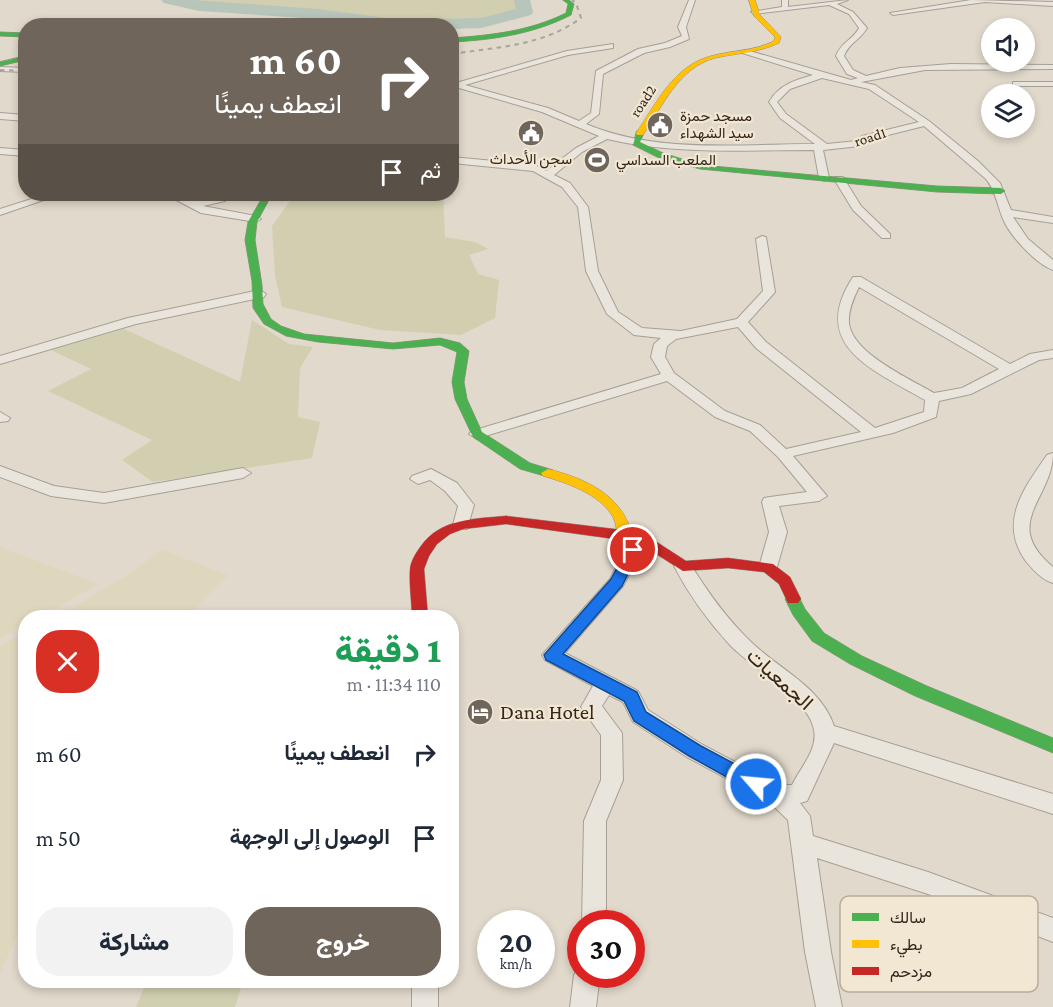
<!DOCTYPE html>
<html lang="ar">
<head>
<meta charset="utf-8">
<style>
  body { margin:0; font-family:"Crimson Pro",Vazirmatn,serif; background:#f2f2f3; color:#1f2937; direction:rtl; height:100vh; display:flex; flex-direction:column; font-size:22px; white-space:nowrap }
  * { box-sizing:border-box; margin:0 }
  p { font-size:20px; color:#747a83 }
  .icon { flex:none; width:33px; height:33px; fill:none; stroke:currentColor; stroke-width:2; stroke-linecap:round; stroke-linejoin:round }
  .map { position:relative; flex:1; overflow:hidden; direction:ltr }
  .side { position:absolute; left:18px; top:610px; width:441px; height:378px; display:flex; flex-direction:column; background:#fff; border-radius:24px; box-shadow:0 3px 9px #0003; direction:rtl }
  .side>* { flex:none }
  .guide { position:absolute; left:18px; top:18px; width:441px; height:183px; border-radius:24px; box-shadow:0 3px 9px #0003; direction:rtl; background:#70655b; color:#fff; overflow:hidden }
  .fabs { position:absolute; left:981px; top:18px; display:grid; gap:12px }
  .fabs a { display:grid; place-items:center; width:54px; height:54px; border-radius:50%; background:#fff; box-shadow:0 3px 9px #0003; font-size:30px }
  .speed { position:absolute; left:477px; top:910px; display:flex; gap:12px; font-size:30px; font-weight:700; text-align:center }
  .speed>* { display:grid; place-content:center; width:78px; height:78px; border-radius:50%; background:#fff; box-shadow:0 3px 9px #0003; line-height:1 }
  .speed small { font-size:15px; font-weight:400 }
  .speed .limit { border:9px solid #d22; background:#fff; color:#111 }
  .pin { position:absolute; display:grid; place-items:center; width:51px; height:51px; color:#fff; margin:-26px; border:3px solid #fff; border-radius:50%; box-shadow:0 2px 6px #0007 }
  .me { position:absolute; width:66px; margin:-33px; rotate:297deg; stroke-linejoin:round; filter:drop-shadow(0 0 4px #0008) }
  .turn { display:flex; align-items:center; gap:21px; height:126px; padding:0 18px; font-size:27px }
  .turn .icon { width:78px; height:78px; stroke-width:2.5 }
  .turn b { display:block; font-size:42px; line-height:51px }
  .then { display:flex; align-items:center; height:57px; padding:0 18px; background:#0003; gap:12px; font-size:22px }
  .round { display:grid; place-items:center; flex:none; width:63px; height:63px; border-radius:24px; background:#f2f2f3 }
  .head { display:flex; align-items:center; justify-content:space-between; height:102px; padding:0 18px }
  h1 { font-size:36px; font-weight:800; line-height:45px; color:#1e9e55 }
  .cta { display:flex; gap:12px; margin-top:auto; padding:12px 18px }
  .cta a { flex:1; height:69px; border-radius:24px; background:#70655b; color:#fff; font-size:24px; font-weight:800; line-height:69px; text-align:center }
  .cta a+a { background:#f2f2f3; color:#1f2937 }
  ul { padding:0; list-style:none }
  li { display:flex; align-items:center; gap:18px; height:84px; padding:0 18px }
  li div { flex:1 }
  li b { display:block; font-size:22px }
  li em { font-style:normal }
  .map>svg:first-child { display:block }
  .farmland { fill:#dfd7bd }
  .green { fill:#d1cfaf }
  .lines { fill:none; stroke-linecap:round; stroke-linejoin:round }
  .river { fill:#b7c5bb; fill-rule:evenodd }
  .street-casing { stroke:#a69f95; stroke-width:2 }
  .fast-casing { stroke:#968e85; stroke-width:1 }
  .slow-casing { stroke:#968e85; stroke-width:1 }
  .jam-casing { stroke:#968e85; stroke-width:1 }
  .street { fill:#eae5dc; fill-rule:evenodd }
  .fast { fill:#4caf50; fill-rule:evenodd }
  .slow { fill:#ffc107; fill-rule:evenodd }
  .jam { fill:#c62828; fill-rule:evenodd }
  .rail { stroke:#a8a39d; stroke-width:2; stroke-dasharray:4.5 4.5; stroke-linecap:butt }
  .route { fill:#1a73e8; stroke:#114b97; stroke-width:1.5 }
  .labels { text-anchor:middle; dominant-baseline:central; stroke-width:4.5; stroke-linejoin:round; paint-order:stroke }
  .far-street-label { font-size:15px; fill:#33271e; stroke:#f2e7d2 }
  .far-poi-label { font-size:15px; fill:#33271e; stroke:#f2e7d2; text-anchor:start }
  .near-street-label { font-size:21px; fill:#33271e; stroke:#f2e7d2 }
  .near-poi-label { font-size:21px; fill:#33271e; stroke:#f2e7d2; text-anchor:start }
  .key { fill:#f2e7d2; stroke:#b9ad9c; stroke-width:1.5 }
  .key-label { font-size:16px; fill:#33271e }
</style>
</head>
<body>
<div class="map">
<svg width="1053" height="1007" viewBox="0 0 1053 1007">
  <rect width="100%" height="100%" fill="#e1d9cb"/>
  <path class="farmland" d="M0 547 99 584 37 618H26L25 624 0 639Z
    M162 550 228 575 186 618H55L126 576Z
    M25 633V888L23 921 0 974V646Z"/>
  <path class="green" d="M168 0H524L525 12 481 23 402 25 311 14 199 6Z
    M295 194H443L445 237 475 242 488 249 469 255 478 274 499 280 495 318 461 335 380 330 282 307 275 276 272 226Z
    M252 320 289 344 313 347 300 368 298 417 320 422 312 458 153 482 122 460 152 440 48 391 91 369 51 350 124 329 240 382Z
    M147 981H243L235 1007H136Z"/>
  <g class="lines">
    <path class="river" d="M161 0H193L318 9 402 20 481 18 516 9 514 0H530L533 12 531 15 481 28 452 29V26H368L318 19 199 11 164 3Z"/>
    <defs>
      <path id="street" d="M689 0H695L686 27 689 39 670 47 644 53 603 74 599 114 586 124C657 154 740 144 815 144L780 118 769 102C779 85 795 80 813 75L739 52 746 50 851 80 858 78 847 74 836 56C841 42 853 40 859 28L849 14 829 5 754 14 751 12 782 7V0H788V7L848 0 837 4 853 12 867 28C860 40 848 44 844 56L853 70 866 76 900 68 951 64 1053 65V69L925 70 861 82 875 85 929 121 978 161 1000 183 1011 210 1053 217V223L1013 217 1028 239 1053 260V270C1036 264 1010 236 1003 219 997 205 996 191 986 179L924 126 868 140 860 146 823 150 829 178 824 181 819 178 814 150C745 150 674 155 607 139L582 152 554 175 570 183 588 207 598 271 618 312 642 328 681 331 737 319 763 291 756 239 762 236 766 237 775 292 748 322 766 342 875 428 924 412 925 400C874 370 808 346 853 277H861L1010 364 1030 354 1053 350V358L1039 360 971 394 939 401 936 417 893 433 793 456 827 496 819 501 779 506 787 532 777 567 774 571H762L759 567 769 532 762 502 764 498 770 497 807 492 778 457 750 431 715 417 667 381 482 437 477 439 469 434 472 431 661 374 651 357 654 344 661 338 634 335 607 314 586 271 578 207 562 187 533 171 452 163V157L535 165 546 171 576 148 599 136 542 112 452 86V82L456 83 567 51 613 44V48L568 55 465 85 548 108 579 121 591 113 596 71 638 49 665 43 682 36 678 27ZM822 78 869 89 919 122 862 136 857 141 827 144 786 114 777 102 790 89ZM859 287 999 369 962 388 934 393C910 379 852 353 849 323 848 310 854 297 859 287ZM738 327 756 348 861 432 786 449 760 425 725 411 674 373 665 357 667 346 676 339Z
        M971 0 1053 2V6L985 2 893 15 890 13Z
        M0 67 26 68V72L0 71Z
        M1013 82H1053V86H1013Z
        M0 113 26 115V121L0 119Z
        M0 148 26 150V156L0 154Z
        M835 177H843L861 206 890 234V238H882L853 210 834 179Z
        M47 194H61L0 215V209Z
        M165 194H177L192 200 235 194 225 201 203 206 256 216 261 219 256 222 201 213Z
        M260 290 266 294 264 297 136 324 0 364V356L128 318Z
        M0 412 10 418 8 421 0 422Z
        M1053 453C1053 499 1000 523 1053 567V583C1042 580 1032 569 1025 560 998 521 1025 487 1047 455Z
        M0 466 54 486 104 493 243 468 251 473 243 478 104 503 51 496 0 477Z
        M431 469 457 483 474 505 467 529H455L453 525 458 506 445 491 430 480 418 484 410 479 412 476Z
        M647 536 653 538 656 542 640 554 623 586 565 653 638 691 648 710 703 745 779 785H792C800 768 818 750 814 730 809 699 752 668 730 645 708 621 689 595 674 566L677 562H689C707 591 726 618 751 642 779 669 821 687 834 726L1053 794V814L834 743 807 801 800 803 810 816 813 836 928 872 1053 918V942L928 894 817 858 831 952 842 1007H816L805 952 788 820 768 801 687 757 633 722 623 702 609 695 602 706 622 733 623 780 606 821V924H582L584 821 601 780V735L581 707 593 686 545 660 542 655 610 579 627 546Z
        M580 965V975H600L596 1007H570L574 975Z
        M412 981H438V1007H412Z"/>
      <path id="fast" d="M563 0H569L574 4 571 15C534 34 493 40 452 42V38C492 35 530 31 566 13L568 4Z
        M0 32 26 33V37L0 36Z
        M26 56V60L0 66V62Z
        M637 131 644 133 640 142 663 153 701 165 937 186 1001 188 1005 191 1001 194 937 192 700 169 657 157 633 145Z
        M259 194H267L270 198 257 222 255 240 262 285 263 304 271 319 281 326 304 334 393 343 440 338 460 343 469 351 464 382 467 399 482 432 530 463 553 470 555 473 553 476 548 477 520 469 473 437 455 399 452 382 457 352 440 345 393 349 318 342 286 336 264 324 253 308 252 281 245 240 248 222 262 198Z
        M793 594 798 595 805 609 824 633 862 656 927 686 1053 738V753L915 696 850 664 812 641 793 615 785 599 788 595Z"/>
      <path id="slow" d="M749 0H755L760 15 781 37 779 43C758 53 737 53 715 58 678 68 663 106 643 135H637L636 133C657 103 673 66 711 56 733 50 754 51 774 41L775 37 754 16Z
        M548 469C585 478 625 496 632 537L630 540H620C616 533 617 525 613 517 600 494 567 483 543 476L541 473Z"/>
      <path id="jam" d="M506 516 622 530 652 539 686 561 728 558 773 564 790 577 801 599 798 603H788L779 584 764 572 728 568 683 571 642 545 622 540 506 524 463 529 450 534 437 544 429 556 424 569 428 618H412C412 603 409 586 410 571 410 562 416 553 421 546 441 518 475 519 506 516Z"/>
    </defs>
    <use href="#street" class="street-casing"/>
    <use href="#fast" class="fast-casing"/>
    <use href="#slow" class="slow-casing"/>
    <use href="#jam" class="jam-casing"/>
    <use href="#street" class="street"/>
    <use href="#fast" class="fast"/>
    <use href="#slow" class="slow"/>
    <use href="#jam" class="jam"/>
    <path class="rail" d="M452 54C497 47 543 46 581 18L576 3 572 0
      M0 70 26 71"/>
  </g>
  <path class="route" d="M633 545 640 550 622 586 563 654 637 692 646 712 701 746 763 779 765 784 763 790 756 792 750 790 689 756 634 721 624 701 546 660 544 655 611 579 628 547Z"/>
  <defs>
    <symbol id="civic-disc" viewBox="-11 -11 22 22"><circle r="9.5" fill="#70655b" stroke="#f2e7d2"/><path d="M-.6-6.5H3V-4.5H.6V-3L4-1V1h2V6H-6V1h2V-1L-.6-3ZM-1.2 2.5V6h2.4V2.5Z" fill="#fff"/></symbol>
    <symbol id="stadium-disc" viewBox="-11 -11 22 22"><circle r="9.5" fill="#70655b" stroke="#f2e7d2"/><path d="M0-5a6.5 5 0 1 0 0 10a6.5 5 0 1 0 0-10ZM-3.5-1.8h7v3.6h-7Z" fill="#fff"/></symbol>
    <symbol id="hotel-disc" viewBox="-11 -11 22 22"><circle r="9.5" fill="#70655b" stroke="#f2e7d2"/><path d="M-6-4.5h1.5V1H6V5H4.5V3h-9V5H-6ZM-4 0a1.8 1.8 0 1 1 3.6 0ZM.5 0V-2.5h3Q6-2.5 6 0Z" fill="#fff"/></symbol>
  </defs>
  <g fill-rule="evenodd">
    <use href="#civic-disc" x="645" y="110" width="30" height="30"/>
    <use href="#civic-disc" x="516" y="118" width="30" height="30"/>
    <use href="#stadium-disc" x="582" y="145" width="30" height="30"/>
    <use href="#hotel-disc" x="465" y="697" width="30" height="30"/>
  </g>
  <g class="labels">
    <g class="far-street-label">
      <text transform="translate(643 101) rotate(-57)">road2</text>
      <text transform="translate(870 137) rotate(-18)">road1</text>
    </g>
    <g class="far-poi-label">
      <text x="680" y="116">مسجد حمزة<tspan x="680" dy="17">سيد الشهداء</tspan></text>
      <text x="531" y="159" text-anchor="middle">سجن الأحداث</text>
      <text x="616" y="160">الملعب السداسي</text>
    </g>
    <g class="near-street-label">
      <text transform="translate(780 679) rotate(42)">الجمعيات</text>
    </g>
    <g class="near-poi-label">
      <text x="500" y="712">Dana Hotel</text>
    </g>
  </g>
  <rect x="840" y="896" width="198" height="96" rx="9" class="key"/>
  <rect x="852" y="913" width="27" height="8" fill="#4caf50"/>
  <rect x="852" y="940" width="27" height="8" fill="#ffc107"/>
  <rect x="852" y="967" width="27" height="8" fill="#c62828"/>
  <g class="key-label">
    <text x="890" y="923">سالك</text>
    <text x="890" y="950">بطيء</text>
    <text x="890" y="977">مزدحم</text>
  </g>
</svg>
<div class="fabs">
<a><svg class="icon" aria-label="sound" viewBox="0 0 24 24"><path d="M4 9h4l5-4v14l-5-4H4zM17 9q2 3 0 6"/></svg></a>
<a><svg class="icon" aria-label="layers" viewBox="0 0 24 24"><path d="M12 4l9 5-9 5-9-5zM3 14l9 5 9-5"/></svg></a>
</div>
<div class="speed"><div>20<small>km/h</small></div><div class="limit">30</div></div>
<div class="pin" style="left:633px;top:550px;background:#d93025"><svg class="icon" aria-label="arrive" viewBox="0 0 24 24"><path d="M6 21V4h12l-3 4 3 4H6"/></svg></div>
<svg class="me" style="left:756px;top:784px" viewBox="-20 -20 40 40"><circle r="17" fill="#1a73e8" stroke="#fff" stroke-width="3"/><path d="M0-11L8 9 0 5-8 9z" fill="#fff"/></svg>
<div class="guide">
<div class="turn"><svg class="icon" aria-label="right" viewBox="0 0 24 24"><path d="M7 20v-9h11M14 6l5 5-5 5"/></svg><div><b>60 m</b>انعطف يمينًا</div></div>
<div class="then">ثم<svg class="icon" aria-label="arrive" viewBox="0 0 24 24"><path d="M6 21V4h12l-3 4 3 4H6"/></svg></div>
</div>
<section class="side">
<div class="head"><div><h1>1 دقيقة</h1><p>110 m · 11:34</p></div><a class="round" style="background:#d93025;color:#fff"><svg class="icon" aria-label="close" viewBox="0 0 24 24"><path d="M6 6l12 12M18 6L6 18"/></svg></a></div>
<ul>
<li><svg class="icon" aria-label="right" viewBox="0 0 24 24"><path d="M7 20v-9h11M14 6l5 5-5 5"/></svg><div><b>انعطف يمينًا</b></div><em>60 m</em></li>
<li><svg class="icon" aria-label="arrive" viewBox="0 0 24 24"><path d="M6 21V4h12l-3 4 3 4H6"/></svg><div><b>الوصول إلى الوجهة</b></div><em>50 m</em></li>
</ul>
<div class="cta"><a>خروج</a><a>مشاركة</a></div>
</section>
</div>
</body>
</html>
